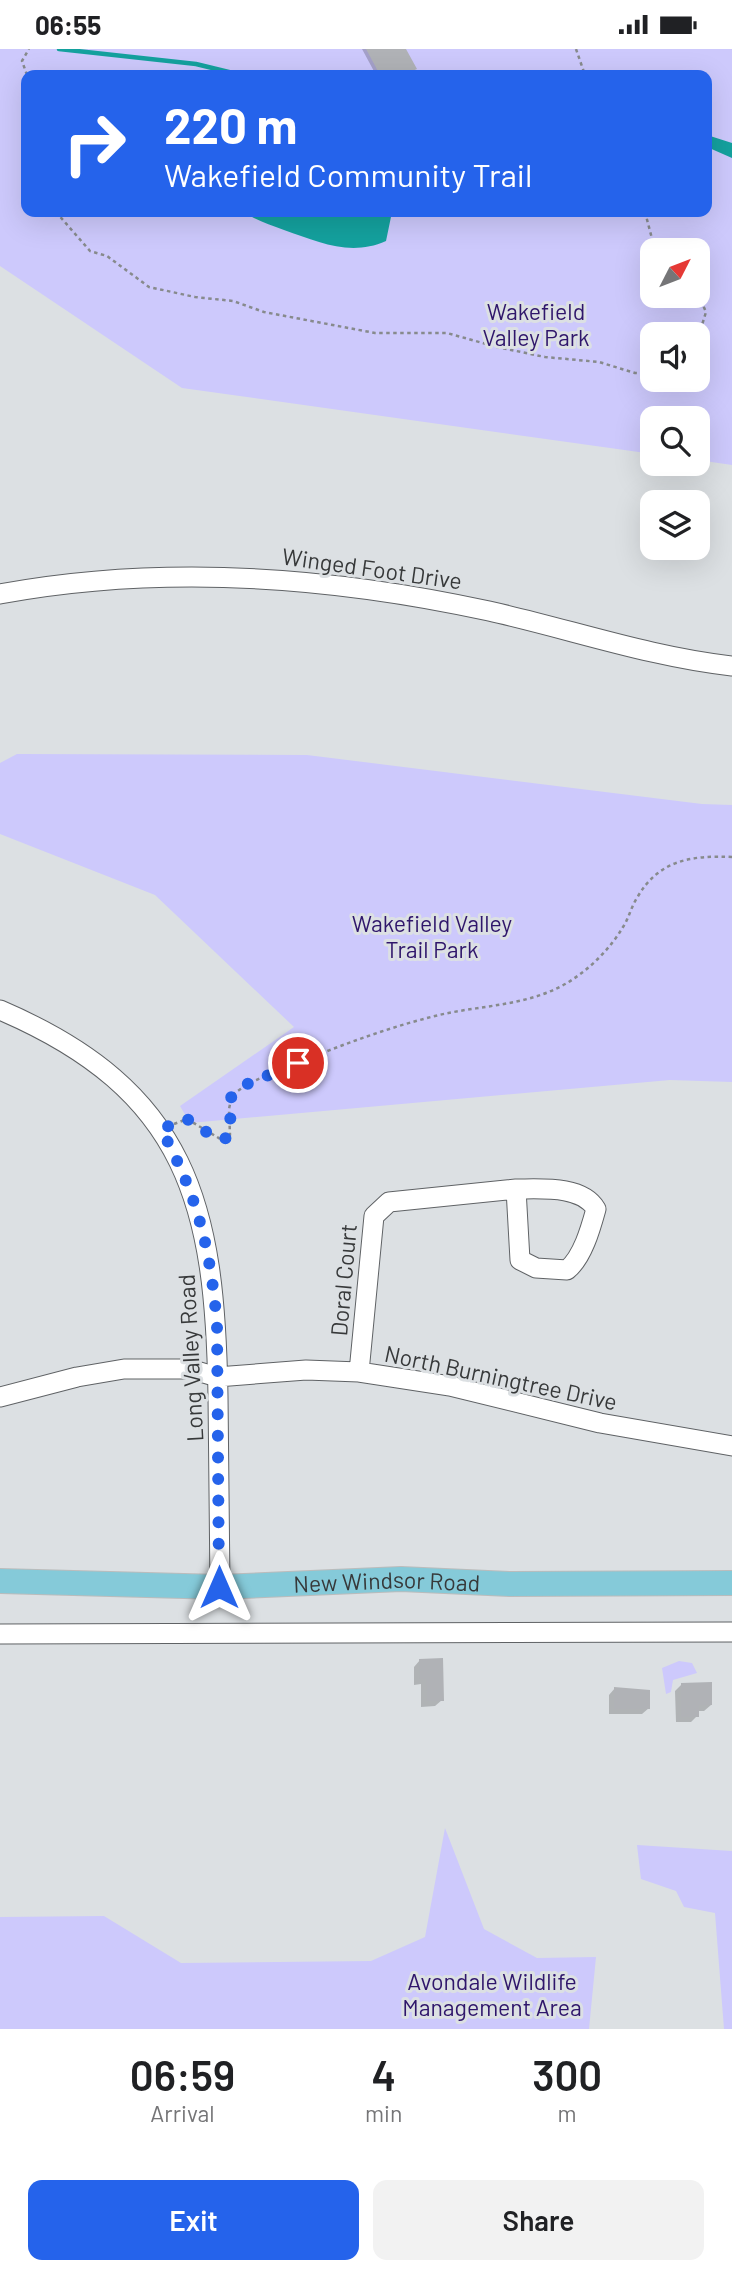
<!DOCTYPE html>
<html lang="en">
<head>
<meta charset="utf-8">
<style>
  body { margin:0; font-family:Barlow,sans-serif; background:#f2f2f2; color:#202124; height:100vh; display:flex; flex-direction:column; font-size:26px; white-space:nowrap }
  * { box-sizing:border-box; margin:0 }
  p { font-size:23px; color:#757577 }
  .icon { flex:none; width:38px; height:38px; fill:none; stroke:currentColor; stroke-width:2; stroke-linecap:round; stroke-linejoin:round }
  .map { position:relative; height:1980px; overflow:hidden }
  .drawer { display:flex; flex-direction:column; background:#fff; flex:1 }
  .drawer>* { flex:none }
  .banner { position:absolute; left:21px; top:21px; width:691px; height:147px; border-radius:14px; box-shadow:0 7px 28px #0002; background:#2563eb; color:#fff; overflow:hidden }
  .needle { width:46px; rotate:48deg }
  .buttons { position:absolute; left:640px; top:189px; display:grid; gap:14px }
  .buttons a { display:grid; place-items:center; width:70px; height:70px; border-radius:14px; background:#fff; box-shadow:0 7px 28px #0002; font-size:35px }
  .pin { position:absolute; display:grid; place-items:center; width:60px; height:60px; color:#fff; margin:-30px; border:4px solid #fff; border-radius:50%; box-shadow:0 2px 7px #0007 }
  .me { position:absolute; width:77px; margin:-38px; rotate:0deg; stroke-linejoin:round; filter:drop-shadow(0 0 5px #0008) }
  .turn { display:flex; align-items:center; gap:24px; height:147px; padding:0 28px; font-size:32px }
  .turn .icon { width:91px; height:91px; stroke-width:2.5 }
  .turn b { display:block; font-size:49px; line-height:60px }
  .eta { display:flex; justify-content:space-evenly; align-items:center; height:119px; text-align:center }
  .eta b { font-size:42px; font-weight:600; line-height:49px }
  .primary-button { display:flex; gap:14px; margin-top:auto; padding:14px 28px }
  .primary-button a { flex:1; height:80px; border-radius:14px; background:#2563eb; color:#fff; font-size:28px; font-weight:600; line-height:80px; text-align:center }
  .primary-button a+a { background:#f2f2f2; color:#202124 }
  .status { display:flex; justify-content:space-between; align-items:center; height:49px; padding:0 35px; background:#fff; direction:ltr }
  .status svg { height:19px; fill:currentColor }
  .map>svg:first-child { display:block }
  .green { fill:#cdc9fc; fill-rule:evenodd }
  .water { fill:#14a19e }
  .shadow { fill:#0003 }
  .lines { fill:none; stroke-linecap:round; stroke-linejoin:round }
  .stream { stroke:#14a19e; stroke-width:4.5 }
  .building { fill:#b0b2b6 }
  .minor-casing { stroke:#5f6265; stroke-width:21 }
  .major-casing { stroke:#bbbcbc; stroke-width:26 }
  .path { stroke:#878a8c; stroke-width:2.5; stroke-dasharray:3.5 3.5; stroke-linecap:butt }
  .minor { stroke:#fff; stroke-width:19 }
  .major { stroke:#85cad9; stroke-width:24 }
  .route { stroke:#2563eb; stroke-width:12; stroke-dasharray:0 21.6 }
  .labels { text-anchor:middle; dominant-baseline:central; stroke-width:6; stroke-linejoin:round; paint-order:stroke }
  .park-label { font-size:23px; fill:#2f166b; stroke:#dce0e3 }
  .street-label { font-size:23px; fill:#37393a; stroke:#dce0e3 }
</style>
</head>
<body>
<div class="status"><b>06:55</b><svg viewBox="0 0 49 12"><path d="M0 12V9h3v3zM5 12V6h3v6zM10 12V3h3v9zM15 12V0h3v12zM26 1h20v11H26zM47 4h2v5h-2z"/></svg></div>
<div class="map">
<svg width="732" height="1980" viewBox="0 0 732 1980">
  <rect width="100%" height="100%" fill="#dce0e3"/>
  <path class="green" d="M0 0H732V416L698 411V369H653V405L182 339 0 217ZM26 26H707V163H26ZM653 201H698V247H653ZM653 285H698V331H653Z
    M17 705 307 706 702 755 732 756V1033L670 1031 190 1074 180 1057 294 978 155 846 0 785V714Z
    M679 1612 692 1614 697 1624 673 1631 671 1643 666 1645 662 1619Z
    M445 1779 484 1880 537 1909 596 1908 589 1980H0V1868L104 1867 181 1914 371 1912 425 1888Z
    M637 1796 732 1802V1980H724L715 1864 684 1858 676 1842 641 1830Z"/>
  <path class="water" d="M707 86 732 94V109L707 98Z
    M244 163H392L386 192C350 208 319 193 284 181 269 175 257 172 244 163Z"/>
  <path class="shadow" d="M362 0H404L412 22 403 26H376Z
    M420 1611 442 1651 435 1657 421 1658V1635L414 1636V1618Z
    M682 1635 711 1656 704 1662H697V1667L691 1673H676L675 1642Z
    M615 1639 649 1659 642 1665H609V1646Z"/>
  <g class="lines">
    <path class="stream" d="M59 0 196 15 241 26"/>
  </g>
  <path class="building" d="M366 0H406L417 20 403 26H380Z
    M443 1609 444 1652H427L426 1630H420L419 1610Z
    M712 1633V1656H699V1668H681V1634Z
    M614 1638 650 1641V1660H614Z"/>
  <g class="lines">
    <defs>
      <path id="minor" d="M0 545C163 515 328 527 489 562 570 580 650 608 732 617
        M0 961C189 1042 215 1156 218 1347 219 1411 219 1475 220 1538
        M516 1140C540 1140 582 1136 596 1160 591 1178 583 1208 567 1221L536 1219 520 1211Z
        M359 1323 374 1167 389 1153 516 1140
        M0 1348 77 1328 124 1320H190L217 1328 306 1321 359 1323 450 1337 600 1374 732 1397
        M0 1585 732 1583"/>
      <g id="major">
        <path id="s1" d="M0 1532 220 1538 401 1530 510 1535 732 1534"/>
      </g>
    </defs>
    <use href="#minor" class="minor-casing"/>
    <use href="#major" class="major-casing"/>
    <path class="path" d="M576 0 585 26
      M27 26 22 12 29 0
      M56 163 90 202 107 207 149 238 195 248 233 252 264 263 375 284H447L497 298 545 308 599 313 635 324 653 325
      M645 163 655 201
      M698 245 706 263 698 289
      M174 1075 187 1070 222 1091 230 1086 229 1060 232 1046 249 1034C311 1008 373 982 439 966 482 956 528 957 567 934 590 920 610 900 623 878 629 869 631 858 637 849 658 811 692 806 732 808"/>
    <use href="#minor" class="minor"/>
    <use href="#major" class="major"/>
  </g>
  <g class="lines">
    <path class="route" d="M219 1538 217 1275C210 1198 198 1148 161 1080L187 1070 217 1090 227 1089C235 1077 226 1061 232 1046L249 1034 298 1014"/>
  </g>
  <g class="labels">
    <g class="park-label">
      <text x="536" y="262">Wakefield<tspan x="536" dy="26">Valley Park</tspan></text>
      <text x="432" y="874">Wakefield Valley<tspan x="432" dy="26">Trail Park</tspan></text>
      <text x="492" y="1932">Avondale Wildlife<tspan x="492" dy="26">Management Area</tspan></text>
    </g>
    <g class="street-label">
      <text transform="translate(372 519) rotate(8)">Winged Foot Drive</text>
      <text transform="translate(343 1231) rotate(-85)">Doral Court</text>
      <text transform="translate(190 1309) rotate(-93)">Long Valley Road</text>
      <text transform="translate(501 1328) rotate(12)">North Burningtree Drive</text>
      <text stroke="none"><textPath href="#s1" startOffset="387">New Windsor Road</textPath></text>
    </g>
  </g>
</svg>
<div class="buttons">
<a><svg class="needle" viewBox="-14 -14 28 28"><path d="M0-13l5 13h-10z" fill="#e53935"/><path d="M0 13l5-13h-10z" fill="#757577"/></svg></a>
<a><svg class="icon" aria-label="sound" viewBox="0 0 24 24"><path d="M4 9h4l5-4v14l-5-4H4zM17 9q2 3 0 6"/></svg></a>
<a><svg class="icon" aria-label="search" viewBox="0 0 24 24"><circle cx="10" cy="10" r="6"/><path d="M15 15l6 6"/></svg></a>
<a><svg class="icon" aria-label="layers" viewBox="0 0 24 24"><path d="M12 4l9 5-9 5-9-5zM3 14l9 5 9-5"/></svg></a>
</div>
<div class="pin" style="left:298px;top:1014px;background:#d93025"><svg class="icon" aria-label="arrive" viewBox="0 0 24 24"><path d="M6 21V4h12l-3 4 3 4H6"/></svg></div>
<svg class="me" style="left:219px;top:1538px" viewBox="-20 -20 40 40"><path d="M0-17L14 15 0 8-14 15z" fill="#2563eb" stroke="#fff" stroke-width="4"/></svg>
<div class="banner">
<div class="turn"><svg class="icon" aria-label="right" viewBox="0 0 24 24"><path d="M7 20v-9h11M14 6l5 5-5 5"/></svg><div><b>220 m</b>Wakefield Community Trail</div></div>
</div>
</div>
<section class="drawer">
<div class="eta">
<div><b>06:59</b><p>Arrival</p></div>
<div><b>4</b><p>min</p></div>
<div><b>300</b><p>m</p></div>
</div>
<div class="primary-button"><a>Exit</a><a>Share</a></div>
</section>
</body>
</html>
